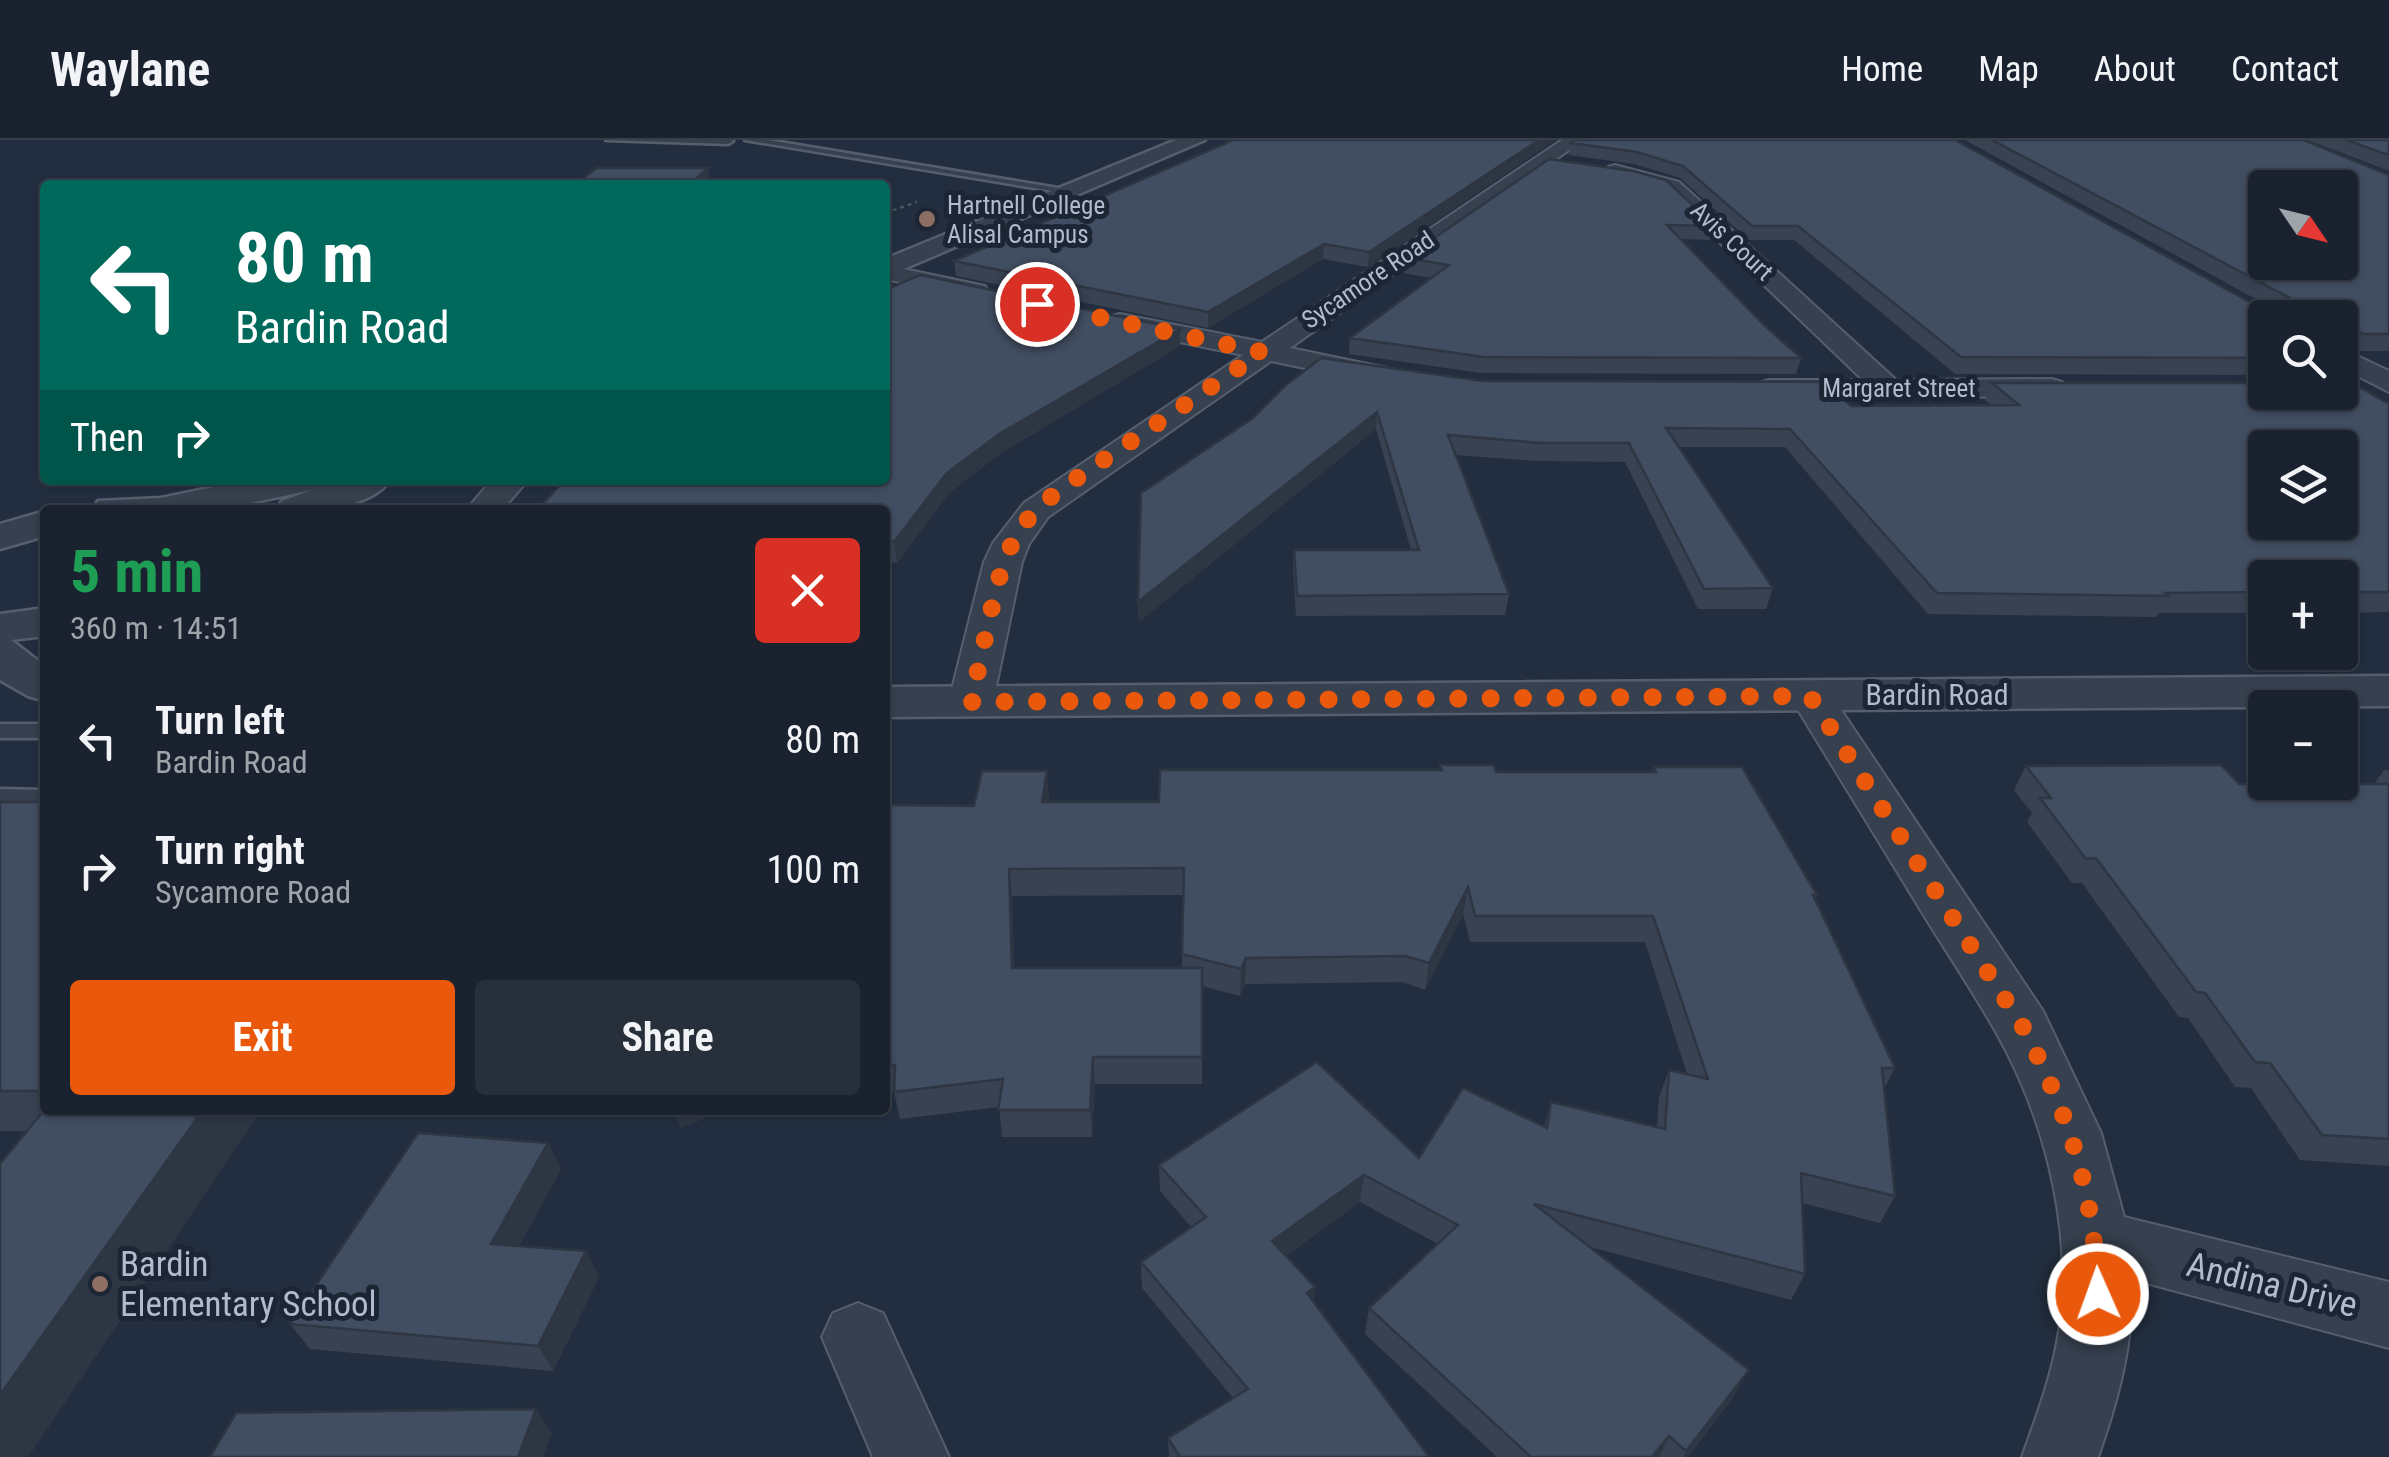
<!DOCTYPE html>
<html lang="en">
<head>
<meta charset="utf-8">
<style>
  body { margin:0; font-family:"Roboto Condensed",sans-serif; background:#272f3b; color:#f1f3f6; height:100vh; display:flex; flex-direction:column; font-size:38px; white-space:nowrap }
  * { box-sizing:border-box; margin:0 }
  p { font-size:32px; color:#9fa4aa }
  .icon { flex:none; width:55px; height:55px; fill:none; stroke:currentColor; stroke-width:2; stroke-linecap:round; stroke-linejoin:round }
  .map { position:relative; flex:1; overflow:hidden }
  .details { position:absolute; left:40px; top:365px; width:850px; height:610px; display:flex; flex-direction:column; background:#1a222f; border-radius:10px; box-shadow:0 2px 8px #0004,0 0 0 2px #383f4b }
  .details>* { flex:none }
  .guide { position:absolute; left:40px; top:40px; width:850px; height:305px; border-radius:10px; box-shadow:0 2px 8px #0004,0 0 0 2px #383f4b; background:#00695c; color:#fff; overflow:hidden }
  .needle { width:65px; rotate:125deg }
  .tools { position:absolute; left:2248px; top:30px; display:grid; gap:20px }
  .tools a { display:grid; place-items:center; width:110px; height:110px; border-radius:10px; background:#1a222f; box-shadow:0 2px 8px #0004,0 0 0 2px #383f4b; font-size:50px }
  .pin { position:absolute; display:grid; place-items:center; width:85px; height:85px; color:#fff; margin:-42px; border:5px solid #fff; border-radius:50%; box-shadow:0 2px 10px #0007 }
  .me { position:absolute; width:110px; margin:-55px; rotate:358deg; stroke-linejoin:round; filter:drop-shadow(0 0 8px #0008) }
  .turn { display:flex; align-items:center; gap:35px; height:210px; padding:0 30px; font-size:45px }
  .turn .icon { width:130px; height:130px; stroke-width:2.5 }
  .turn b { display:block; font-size:70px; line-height:85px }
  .then { display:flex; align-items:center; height:95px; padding:0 30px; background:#0003; gap:20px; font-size:38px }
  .round { display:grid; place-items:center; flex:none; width:105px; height:105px; border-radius:10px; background:#272f3b }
  .headline { display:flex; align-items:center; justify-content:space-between; height:170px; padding:0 30px }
  h1 { font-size:60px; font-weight:700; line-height:75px; color:#1e9e55 }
  .action { display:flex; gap:20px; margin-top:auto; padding:20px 30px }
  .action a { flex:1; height:115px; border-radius:10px; background:#ea580c; color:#fff; font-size:40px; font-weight:700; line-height:115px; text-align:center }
  .action a+a { background:#272f3b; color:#f1f3f6 }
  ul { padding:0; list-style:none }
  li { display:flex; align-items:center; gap:30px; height:130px; padding:0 30px }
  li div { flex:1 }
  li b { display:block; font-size:38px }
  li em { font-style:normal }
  header { display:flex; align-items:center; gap:60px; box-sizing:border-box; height:140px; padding:0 50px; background:#1a222f; border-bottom:2px solid #383f4b }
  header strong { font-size:48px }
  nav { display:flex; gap:55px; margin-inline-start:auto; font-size:35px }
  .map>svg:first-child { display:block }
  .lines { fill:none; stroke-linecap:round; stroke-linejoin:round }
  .service-casing { stroke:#545e6d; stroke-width:5 }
  .minor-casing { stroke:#545e6d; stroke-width:4 }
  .tertiary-casing { stroke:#545e6d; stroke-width:5 }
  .path { stroke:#42595d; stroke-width:2.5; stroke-dasharray:4 4; stroke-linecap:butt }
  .service { fill:#36404f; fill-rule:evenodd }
  .minor { fill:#36404f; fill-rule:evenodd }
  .tertiary { fill:#36404f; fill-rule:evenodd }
  .wall { fill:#384253; fill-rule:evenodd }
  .shaded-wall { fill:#2e3644 }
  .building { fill:#414d61; stroke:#2e3644; stroke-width:2.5; fill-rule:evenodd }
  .route { stroke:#ea580c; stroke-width:18; stroke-dasharray:0 32.4 }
  .education-dot { fill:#8d6e63; stroke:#1b2534; stroke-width:4 }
  .labels { text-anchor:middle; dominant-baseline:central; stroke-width:10; stroke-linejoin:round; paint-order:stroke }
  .far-poi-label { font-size:25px; fill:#b2bbca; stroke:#1b2534; text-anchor:start }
  .far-street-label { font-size:25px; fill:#b2bbca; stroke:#1b2534 }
  .street-label { font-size:30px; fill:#b2bbca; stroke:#1b2534 }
  .near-poi-label { font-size:35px; fill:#b2bbca; stroke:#1b2534; text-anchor:start }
  .near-street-label { font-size:35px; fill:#b2bbca; stroke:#1b2534 }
</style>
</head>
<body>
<header>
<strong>Waylane</strong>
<nav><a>Home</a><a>Map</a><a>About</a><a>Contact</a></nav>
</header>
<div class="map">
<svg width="2389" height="1317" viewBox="0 0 2389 1317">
  <rect width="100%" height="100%" fill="#222e3f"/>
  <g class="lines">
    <defs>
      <path id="service" d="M606 0H732L733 1 728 4Z
        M745 0H768L1076 51 1071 54Z
        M0 584H45V598H0Z
        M0 649 45 650V666L0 665Z"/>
      <path id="minor" d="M1562 0H1583L1290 208 1387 228 1391 234 1387 240 1377 243 1271 221 1048 377 1029 404 1022 422 993 561 986 570 971 574 956 570 949 561 984 422 993 403 1024 363 1243 215 1111 188 1107 182 1111 176 1120 174 1262 202Z
        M1615 25 1679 42 1896 240 2052 239 2062 242 2067 248 2062 254 2052 257 1759 255 1754 249 1759 243 1769 240H1863L1665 50 1608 35V27Z
        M885 125 985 146 988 151 976 158 885 139Z
        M2340 208 2389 231V252L2340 227Z
        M492 340H528L502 370H466Z
        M1810 542 1825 546 2043 871 2101 993 2124 1077 2389 1142V1208L2131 1139C2135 1200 2118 1260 2098 1317H2022C2035 1281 2048 1246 2056 1208 2077 1104 2048 984 1996 892 1975 855 1951 819 1928 782 1882 706 1835 631 1789 555L1795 546Z
        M858 1163 883 1173 949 1317H873L822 1197 833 1173Z"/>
      <path id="tertiary" d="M1176 0H1205L885 137V119Z
        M248 340H323L318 347 336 340H390C369 371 309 370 276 370L282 361 312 350 217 370H92L98 361 161 358Z
        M45 371V396L0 409V384Z
        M45 468V496L11 500 45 526V561L28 556 0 540V474Z
        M2389 536V566L885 577V547Z"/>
    </defs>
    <use href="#service" class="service-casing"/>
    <use href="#minor" class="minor-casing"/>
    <use href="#tertiary" class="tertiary-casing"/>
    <path class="path" d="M885 73 917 62"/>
    <use href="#service" class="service"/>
    <use href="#minor" class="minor"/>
    <use href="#tertiary" class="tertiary"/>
  </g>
  <path class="wall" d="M1555 0 1368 127 1323 119 1208 188 956 136 954 121Z
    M1955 0 2266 171 2274 169 1965 0H2304L2389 35V211H2355L2340 205V178H2265V235L1955 234 1794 100H1749L1680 38 1634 24 1569 15 1571 3Z
    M2308 0H2389V31Z
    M1549 19 1715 86 1711 100 1681 99 1764 185 1801 218 1796 234 1481 233 1349 214 1350 198 1432 138 1404 133 1405 118Z
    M1180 206 1001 313 949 353 897 423 885 422V370Z
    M1483 241 1851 266 1991 265 1985 260 1992 243 2389 264V472L2340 473V438H2265V473H2159L2157 477 1928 474 1785 307H1678L1773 448 1766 469H1698L1625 322 1537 321 1456 315 1509 454 1505 475 1296 476 1293 430 1294 410H1411L1376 289 1139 482 1138 462 1253 278Z
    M1440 625 1496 632H1652L1654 627 1817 755 1815 760 1895 928 1884 949 1895 1056 1880 1083 1802 1063 1805 1134 1791 1160 1590 1107 1735 1255 1688 1317H1497L1365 1194 1369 1168 1438 1104 1360 1062 1286 1116 1313 1161 1429 1317H1169L1168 1298 1233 1258 1142 1148 1141 1122 1191 1087 1160 1051 1159 1025 1419 1018 1544 987 1551 962 1657 987 1659 957 1669 930 1687 934 1645 802H1470L1463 774 1425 850 1402 842 1245 844 1240 856 1202 846V944H1095L1092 997H1002L999 967 900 979 894 952 885 953V668L974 666 1049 657 1048 662H1159L1440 630ZM1183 755 1182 828H1014L1012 756Z
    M2026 626 2239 644H2374L2384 630H2389V1026L2300 1020 2251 948 2235 947 2188 878 2179 877 2082 743H2072L2027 682 2032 673 2014 650Z
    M0 662H45V970H261L28 1317H0L27 991H0Z
    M548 1003 561 1029 519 1106 586 1111 599 1137 553 1231 310 1209 290 1184Z"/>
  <path class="shaded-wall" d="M1539 0H1555L1368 127 1369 112Z
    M708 28 711 42 707 45H690Z
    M1324 104 1323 119 1208 188V172Z
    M1180 189V206L1001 313 949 353 897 423 894 402 947 333 999 294Z
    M1377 272 1376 289 1139 482 1138 462Z
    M1047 631 1049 657 1044 688 1042 662Z
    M1009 729 1012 756 1015 855 1012 828Z
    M1468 747 1463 774 1425 850 1429 823Z
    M1246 818 1245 844 1240 856 1241 829Z
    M1093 917 1095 944 1092 997 1090 970Z
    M203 970H261L28 1317H0V1255Z
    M572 970H592L575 976Z
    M673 970H728L680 988Z
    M548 1003 561 1029 506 1129 491 1104Z
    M1364 1035 1360 1062 1270 1127 1272 1101Z
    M586 1111 599 1137 553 1231 538 1206Z
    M1315 1147 1312 1173 1307 1153Z
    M1749 1230 1735 1255 1688 1317H1683Z
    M536 1269 552 1293 543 1317H518Z
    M1669 1296 1659 1317H1652Z"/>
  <path class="building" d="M1233 0H1539L1369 112 1324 104 1208 172 954 121Z
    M1575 0H1955L2266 171 2293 164 2292 159 1992 0H2304L2389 35V194H2364L2348 188 2345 194H2340V178H2265V218L1961 217 1798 86H1752L1683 26 1637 12 1571 3ZM2265 48H2340V122H2265Z
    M2346 0H2389V15Z
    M1549 19 1633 31 1666 40 1715 86 1667 85 1764 185 1801 218 1484 217 1350 198 1449 125 1405 118Z
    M597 28H708L690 45H574Z
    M920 135 1180 189 999 294 947 333 894 402 885 401V370H537L565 340H885V150Z
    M1321 218 1483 241 1827 242 1851 266 2019 265 1992 243H2265V252H2340V236L2389 264V452H2340V438H2265V452L2165 453 2168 456 1937 453 1790 289 1666 288 1773 448 1704 449 1629 303H1540L1448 295 1509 454 1297 456 1294 410H1419L1377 272 1138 462 1141 353 1253 278 1286 245ZM2265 308H2340V382H2265Z
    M1440 625H1493L1496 632H1656L1654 627H1742L1817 755H1813L1895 928H1882L1895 1056 1801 1033 1805 1134 1534 1064 1749 1230 1686 1311 1669 1296 1652 1317H1531L1369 1168 1458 1085 1364 1035 1272 1101 1315 1147 1307 1153 1429 1317H1180L1168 1298 1248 1249 1141 1122 1206 1077 1159 1025 1317 922 1419 1018 1463 948 1547 988 1551 962 1665 989 1669 930 1708 939 1653 776H1475L1468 747 1429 823 1405 816 1246 818 1241 829 1182 814 1184 728 1009 729 1012 828H1202V917H1093L1090 970H998L1003 939 894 952 895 925 885 926 886 665 974 666 982 631H1047L1042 662H1159L1160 630H1442Z
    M2221 625 2239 644H2389V999L2322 995 2270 923 2255 922 2205 853 2196 852 2096 718 2086 719 2040 658H2051L2026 626Z
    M0 662H45V951H0Z
    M45 969V970H203L0 1255V1024Z
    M418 993 548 1003 491 1104 586 1111 538 1206 290 1184Z
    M536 1269 518 1317H210L236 1273Z"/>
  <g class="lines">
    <path class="route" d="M1037 164 1262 212 1055 353 1022 385 1012 403 997 444 971 562 1810 556 2023 887C2070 977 2094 1051 2098 1154"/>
  </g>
  <g class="education-dot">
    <circle cx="927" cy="79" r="10"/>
    <circle cx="100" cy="1144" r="10"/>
  </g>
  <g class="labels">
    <g class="far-poi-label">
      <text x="947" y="65">Hartnell College<tspan x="947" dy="29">Alisal Campus</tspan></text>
    </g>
    <g class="far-street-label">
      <text transform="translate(1732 101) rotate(43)">Avis Court</text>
      <text transform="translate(1368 140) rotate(-34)">Sycamore Road</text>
      <text x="1899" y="248">Margaret Street</text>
    </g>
    <g class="street-label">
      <text x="1937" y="554">Bardin Road</text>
    </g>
    <g class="near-poi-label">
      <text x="120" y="1124">Bardin<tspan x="120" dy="40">Elementary School</tspan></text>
    </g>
    <g class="near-street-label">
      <text transform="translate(2272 1145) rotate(14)">Andina Drive</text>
    </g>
  </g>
</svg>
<div class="tools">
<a><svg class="needle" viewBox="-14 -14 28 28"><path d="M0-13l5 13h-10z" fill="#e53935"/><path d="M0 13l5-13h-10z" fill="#9fa4aa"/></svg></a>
<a><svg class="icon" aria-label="search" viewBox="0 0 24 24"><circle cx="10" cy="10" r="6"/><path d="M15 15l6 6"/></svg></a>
<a><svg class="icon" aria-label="layers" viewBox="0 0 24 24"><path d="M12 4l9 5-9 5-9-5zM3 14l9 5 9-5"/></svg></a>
<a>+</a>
<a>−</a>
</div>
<div class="pin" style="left:1037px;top:164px;background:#d93025"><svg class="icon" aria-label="arrive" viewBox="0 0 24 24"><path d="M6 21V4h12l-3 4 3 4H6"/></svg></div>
<svg class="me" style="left:2098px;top:1154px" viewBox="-20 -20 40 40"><circle r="17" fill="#ea580c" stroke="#fff" stroke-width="3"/><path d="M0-11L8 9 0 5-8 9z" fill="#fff"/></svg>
<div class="guide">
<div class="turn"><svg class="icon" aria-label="left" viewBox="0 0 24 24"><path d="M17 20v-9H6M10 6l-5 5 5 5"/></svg><div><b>80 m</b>Bardin Road</div></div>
<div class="then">Then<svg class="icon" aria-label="right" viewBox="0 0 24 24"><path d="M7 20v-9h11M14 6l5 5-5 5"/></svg></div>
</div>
<section class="details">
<div class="headline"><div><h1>5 min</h1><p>360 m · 14:51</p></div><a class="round" style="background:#d93025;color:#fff"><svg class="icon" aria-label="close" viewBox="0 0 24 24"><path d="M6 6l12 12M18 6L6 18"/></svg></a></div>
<ul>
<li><svg class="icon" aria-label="left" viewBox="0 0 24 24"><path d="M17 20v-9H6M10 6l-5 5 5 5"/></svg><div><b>Turn left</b><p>Bardin Road</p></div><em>80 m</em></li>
<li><svg class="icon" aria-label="right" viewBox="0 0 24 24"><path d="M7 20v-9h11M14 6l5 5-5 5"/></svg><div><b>Turn right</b><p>Sycamore Road</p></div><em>100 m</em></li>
</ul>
<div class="action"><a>Exit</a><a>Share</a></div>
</section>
</div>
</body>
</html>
